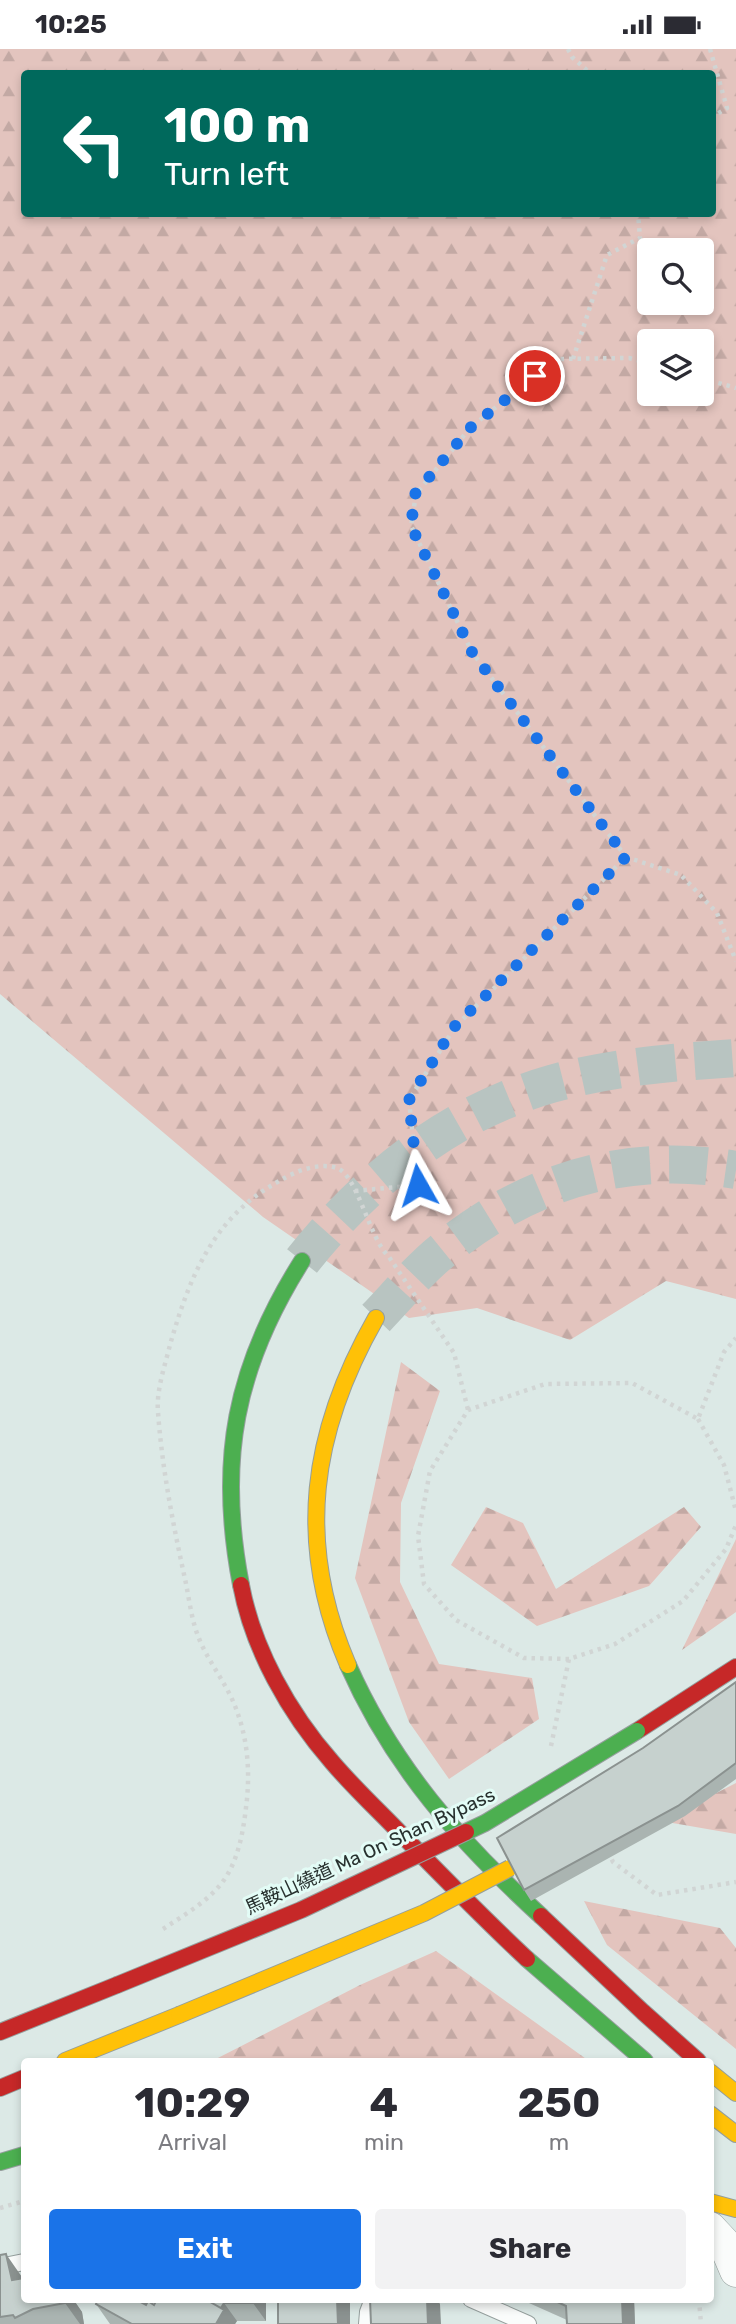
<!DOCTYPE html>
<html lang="en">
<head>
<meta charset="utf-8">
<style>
  body { margin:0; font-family:Rubik,"Noto Sans TC",sans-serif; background:#f2f2f3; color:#2b2b33; height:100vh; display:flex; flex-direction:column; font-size:26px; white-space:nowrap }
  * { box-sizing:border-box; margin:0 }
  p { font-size:23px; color:#7c7c81 }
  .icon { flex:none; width:38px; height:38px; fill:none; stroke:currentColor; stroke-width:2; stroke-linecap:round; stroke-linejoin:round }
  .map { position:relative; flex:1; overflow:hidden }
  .details { position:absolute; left:21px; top:2009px; width:693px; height:245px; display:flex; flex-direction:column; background:#fff; border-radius:7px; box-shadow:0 4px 10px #0003 }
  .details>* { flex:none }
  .banner { position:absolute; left:21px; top:21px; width:695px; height:147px; border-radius:7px; box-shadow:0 4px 10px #0003; background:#00695c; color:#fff; overflow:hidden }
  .controls { position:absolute; left:637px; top:189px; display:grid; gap:14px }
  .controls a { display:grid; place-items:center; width:77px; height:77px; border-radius:7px; background:#fff; box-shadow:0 4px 10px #0003; font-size:35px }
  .pin { position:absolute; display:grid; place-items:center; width:60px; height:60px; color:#fff; margin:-30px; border:4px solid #fff; border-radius:50%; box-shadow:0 2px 7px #0007 }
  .me { position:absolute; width:77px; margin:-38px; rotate:354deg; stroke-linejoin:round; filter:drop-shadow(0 0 5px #0008) }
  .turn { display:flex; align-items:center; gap:24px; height:147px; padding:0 28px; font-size:32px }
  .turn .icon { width:91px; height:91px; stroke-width:2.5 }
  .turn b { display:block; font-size:49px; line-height:60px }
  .eta { display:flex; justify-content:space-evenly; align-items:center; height:119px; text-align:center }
  .eta b { font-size:42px; font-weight:700; line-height:49px }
  .cta { display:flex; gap:14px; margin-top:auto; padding:14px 28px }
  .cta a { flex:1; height:80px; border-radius:7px; background:#1a73e8; color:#fff; font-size:28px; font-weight:700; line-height:80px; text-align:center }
  .cta a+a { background:#f2f2f3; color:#2b2b33 }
  .status { display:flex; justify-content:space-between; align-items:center; height:49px; padding:0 35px; background:#fff; direction:ltr }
  .status svg { height:19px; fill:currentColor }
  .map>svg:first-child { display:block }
  .forest { fill:url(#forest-firs); fill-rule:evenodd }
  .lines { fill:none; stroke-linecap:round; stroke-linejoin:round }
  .primary-tunnel { stroke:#b8c4c1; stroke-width:38; stroke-dasharray:38 19; stroke-linecap:butt }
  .lane-casing { stroke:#959f9d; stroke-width:18 }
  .street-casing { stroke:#959f9d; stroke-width:33 }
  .fast-casing { stroke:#959f9d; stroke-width:18 }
  .slow-casing { stroke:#959f9d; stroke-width:18 }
  .jam-casing { stroke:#959f9d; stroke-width:18 }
  .path { stroke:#d1d5d4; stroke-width:4.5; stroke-dasharray:3.5 5; stroke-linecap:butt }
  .lane { stroke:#fafcfb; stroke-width:16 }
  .street { stroke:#fafcfb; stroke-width:32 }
  .fast { stroke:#4caf50; stroke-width:16 }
  .slow { stroke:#ffc107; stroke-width:16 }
  .jam { stroke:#c62828; stroke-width:16 }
  .fast-bridge-casing { stroke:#959f9d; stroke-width:18; stroke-linecap:butt }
  .slow-bridge-casing { stroke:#959f9d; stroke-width:18; stroke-linecap:butt }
  .jam-bridge-casing { stroke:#959f9d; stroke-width:18; stroke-linecap:butt }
  .fast-bridge { stroke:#4caf50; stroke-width:16 }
  .slow-bridge { stroke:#ffc107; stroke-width:16 }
  .jam-bridge { stroke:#c62828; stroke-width:16 }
  .wall { fill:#aab4b1 }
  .shaded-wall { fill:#8b9290 }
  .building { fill:#c6d1ce; stroke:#8b9290; stroke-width:2 }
  .route { stroke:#1a73e8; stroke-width:12; stroke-dasharray:0 21.6 }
  .labels { text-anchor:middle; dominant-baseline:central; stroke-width:6; stroke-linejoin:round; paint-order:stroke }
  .street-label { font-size:19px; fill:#28312f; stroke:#e3fcf6 }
</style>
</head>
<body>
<div class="status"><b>10:25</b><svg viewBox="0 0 49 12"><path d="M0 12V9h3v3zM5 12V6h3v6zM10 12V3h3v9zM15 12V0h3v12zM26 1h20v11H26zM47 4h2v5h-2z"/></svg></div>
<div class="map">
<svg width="736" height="2275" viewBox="0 0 736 2275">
  <defs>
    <pattern id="forest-firs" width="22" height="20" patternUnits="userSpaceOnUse" patternTransform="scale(1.75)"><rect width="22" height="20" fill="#e3c4be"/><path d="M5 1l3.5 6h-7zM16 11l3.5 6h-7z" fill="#c3a9a4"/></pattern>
  </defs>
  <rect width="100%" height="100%" fill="#dce9e6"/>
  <path class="forest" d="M0 0H736V1250L666 1232 570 1291 477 1259 409 1269 263 1168 0 945ZM24 24H712V164H24ZM649 201H702V254H649ZM649 292H702V345H649Z
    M401 1313 440 1342 401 1454 400 1533 439 1615 532 1629 539 1670 449 1730 409 1673 355 1529Z
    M486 1458 523 1474 556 1540 684 1458 701 1478 649 1537 537 1577 451 1516Z
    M736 1490V1563L682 1601Z
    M736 1734V1785L661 1772Z
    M584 1852 720 1879 736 1899V2000L607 1896Z
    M436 1902 589 2012H212L360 1936Z"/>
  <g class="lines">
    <path class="primary-tunnel" d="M302 1212C367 1130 450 1064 551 1035 611 1018 674 1013 736 1009
      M376 1269C399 1245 421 1218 447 1198 532 1130 629 1103 736 1121"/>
    <defs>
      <path id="lane" d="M0 2218 24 2213
        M471 2250 528 2275
        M367 2275 368 2263 373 2250"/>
      <path id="street" d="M710 2179 724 2194 736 2222"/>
      <path id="fast" d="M241 1536C217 1412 235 1318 302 1212
        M348 1616C393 1718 460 1793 541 1867
        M527 1910 645 2012
        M0 2113 24 2106"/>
      <path id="slow" d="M348 1616C295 1493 311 1383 376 1269
        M65 2012 179 1966
        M710 2023 736 2044
        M710 2065 736 2085
        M710 2153 736 2160"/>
      <path id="jam" d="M241 1536C253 1600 289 1664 332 1713 354 1739 379 1762 402 1786 443 1828 484 1870 527 1910
        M637 1682 736 1618
        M541 1867 643 1963 698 2012
        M0 1983 117 1936
        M0 2039 24 2029"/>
    </defs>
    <use href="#lane" class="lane-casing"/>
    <use href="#street" class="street-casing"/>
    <use href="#fast" class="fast-casing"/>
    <use href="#slow" class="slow-casing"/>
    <use href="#jam" class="jam-casing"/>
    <path class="path" d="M568 0 572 8 590 24
      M710 0 727 59 712 68
      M573 310 607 206 640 189 638 164
      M702 329 736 339
      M626 808 681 826 717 864 736 912
      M355 1142 418 1136 409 1051 455 978 626 808 472 603 411 477 416 445 470 379 556 310 629 309 649 314
      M698 1370 724 1416 736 1462
      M569 1610 524 1609 456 1571 424 1535 418 1487 430 1422 468 1361 545 1335 632 1334 698 1370 724 1303 736 1289
      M551 1697 569 1610 615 1595 683 1552 726 1500 736 1476
      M608 1803 613 1813 657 1846 736 1833
      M163 1880C184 1866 209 1852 224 1831 240 1808 244 1777 247 1750 250 1718 247 1687 235 1657 225 1632 207 1611 198 1587 191 1569 189 1548 185 1530 173 1475 162 1419 158 1363 156 1342 165 1316 170 1296 190 1226 214 1167 281 1131 296 1122 319 1113 337 1119 358 1127 369 1189 389 1208L454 1304 468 1361
      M0 2159 24 2152
      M699 2250 701 2275"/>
    <use href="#lane" class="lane"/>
    <use href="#street" class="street"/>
    <use href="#fast" class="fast"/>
    <use href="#slow" class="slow"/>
    <use href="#jam" class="jam"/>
    <defs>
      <path id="fast-bridge" d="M466 1783 485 1774 637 1682"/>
      <path id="slow-bridge" d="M179 1966 424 1864 510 1819"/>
      <path id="jam-bridge" d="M117 1936 301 1861 466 1783"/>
    </defs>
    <use href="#fast-bridge" class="fast-bridge-casing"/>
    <use href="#slow-bridge" class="slow-bridge-casing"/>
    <use href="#jam-bridge" class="jam-bridge-casing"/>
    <use href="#fast-bridge" class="fast-bridge"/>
    <use href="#slow-bridge" class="slow-bridge"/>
    <use href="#jam-bridge" class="jam-bridge"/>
  </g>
  <path class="wall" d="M736 1633V1730L685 1767 531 1852 524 1841 643 1699Z
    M0 2206 23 2229 64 2250H73L82 2263 84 2275H0Z
    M98 2250H149L154 2256 157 2250H266V2272H237L235 2275H110L96 2255Z
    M520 2250H634L635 2275 567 2271Z"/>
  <path class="shaded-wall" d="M6 2205 24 2231H12Z
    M64 2250H73L82 2263 84 2275H80L65 2254Z
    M130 2250H149L157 2261Z
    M253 2250H266V2272L253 2254Z
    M337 2250H350V2275H338Z
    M424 2250H437L440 2255 441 2275H428Z
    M622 2250H634L635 2275H623Z
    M224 2254 237 2272 235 2275H216L218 2265Z"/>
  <path class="building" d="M736 1633V1714L678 1757 524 1841 497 1789 643 1699Z
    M6 2205 12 2231 24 2229V2250H64L65 2254 33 2260 15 2269 13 2266 0 2268V2206Z
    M98 2250H135L146 2256 148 2252 154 2256 157 2250H205L224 2261 216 2275H132L96 2255Z
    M205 2250H253V2254H224L221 2259Z
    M278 2250H337L338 2275H278Z
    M370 2250H427L428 2275H371Z
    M551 2250H622L623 2275H567L566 2257Z"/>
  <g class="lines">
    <path class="route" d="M418 1136 409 1051 454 978 626 808 472 603 411 477 415 445 470 379 535 327"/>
  </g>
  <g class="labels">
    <g class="street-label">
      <text transform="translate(370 1802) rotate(-25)">馬鞍山繞道 Ma On Shan Bypass</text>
    </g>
  </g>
</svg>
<div class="controls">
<a><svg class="icon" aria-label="search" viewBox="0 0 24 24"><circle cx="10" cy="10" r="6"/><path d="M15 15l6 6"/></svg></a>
<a><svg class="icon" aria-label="layers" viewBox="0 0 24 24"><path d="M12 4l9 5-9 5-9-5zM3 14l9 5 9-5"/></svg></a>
</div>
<div class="pin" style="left:535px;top:327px;background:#d93025"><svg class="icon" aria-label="arrive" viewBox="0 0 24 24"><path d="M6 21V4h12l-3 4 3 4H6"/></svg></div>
<svg class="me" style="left:418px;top:1136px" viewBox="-20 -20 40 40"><path d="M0-17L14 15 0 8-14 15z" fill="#1a73e8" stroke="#fff" stroke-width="4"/></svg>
<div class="banner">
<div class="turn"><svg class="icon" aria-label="left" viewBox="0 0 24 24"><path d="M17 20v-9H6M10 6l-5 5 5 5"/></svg><div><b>100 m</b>Turn left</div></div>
</div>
<section class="details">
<div class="eta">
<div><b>10:29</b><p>Arrival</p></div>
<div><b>4</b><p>min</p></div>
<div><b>250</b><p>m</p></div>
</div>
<div class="cta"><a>Exit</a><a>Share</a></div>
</section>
</div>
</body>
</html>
